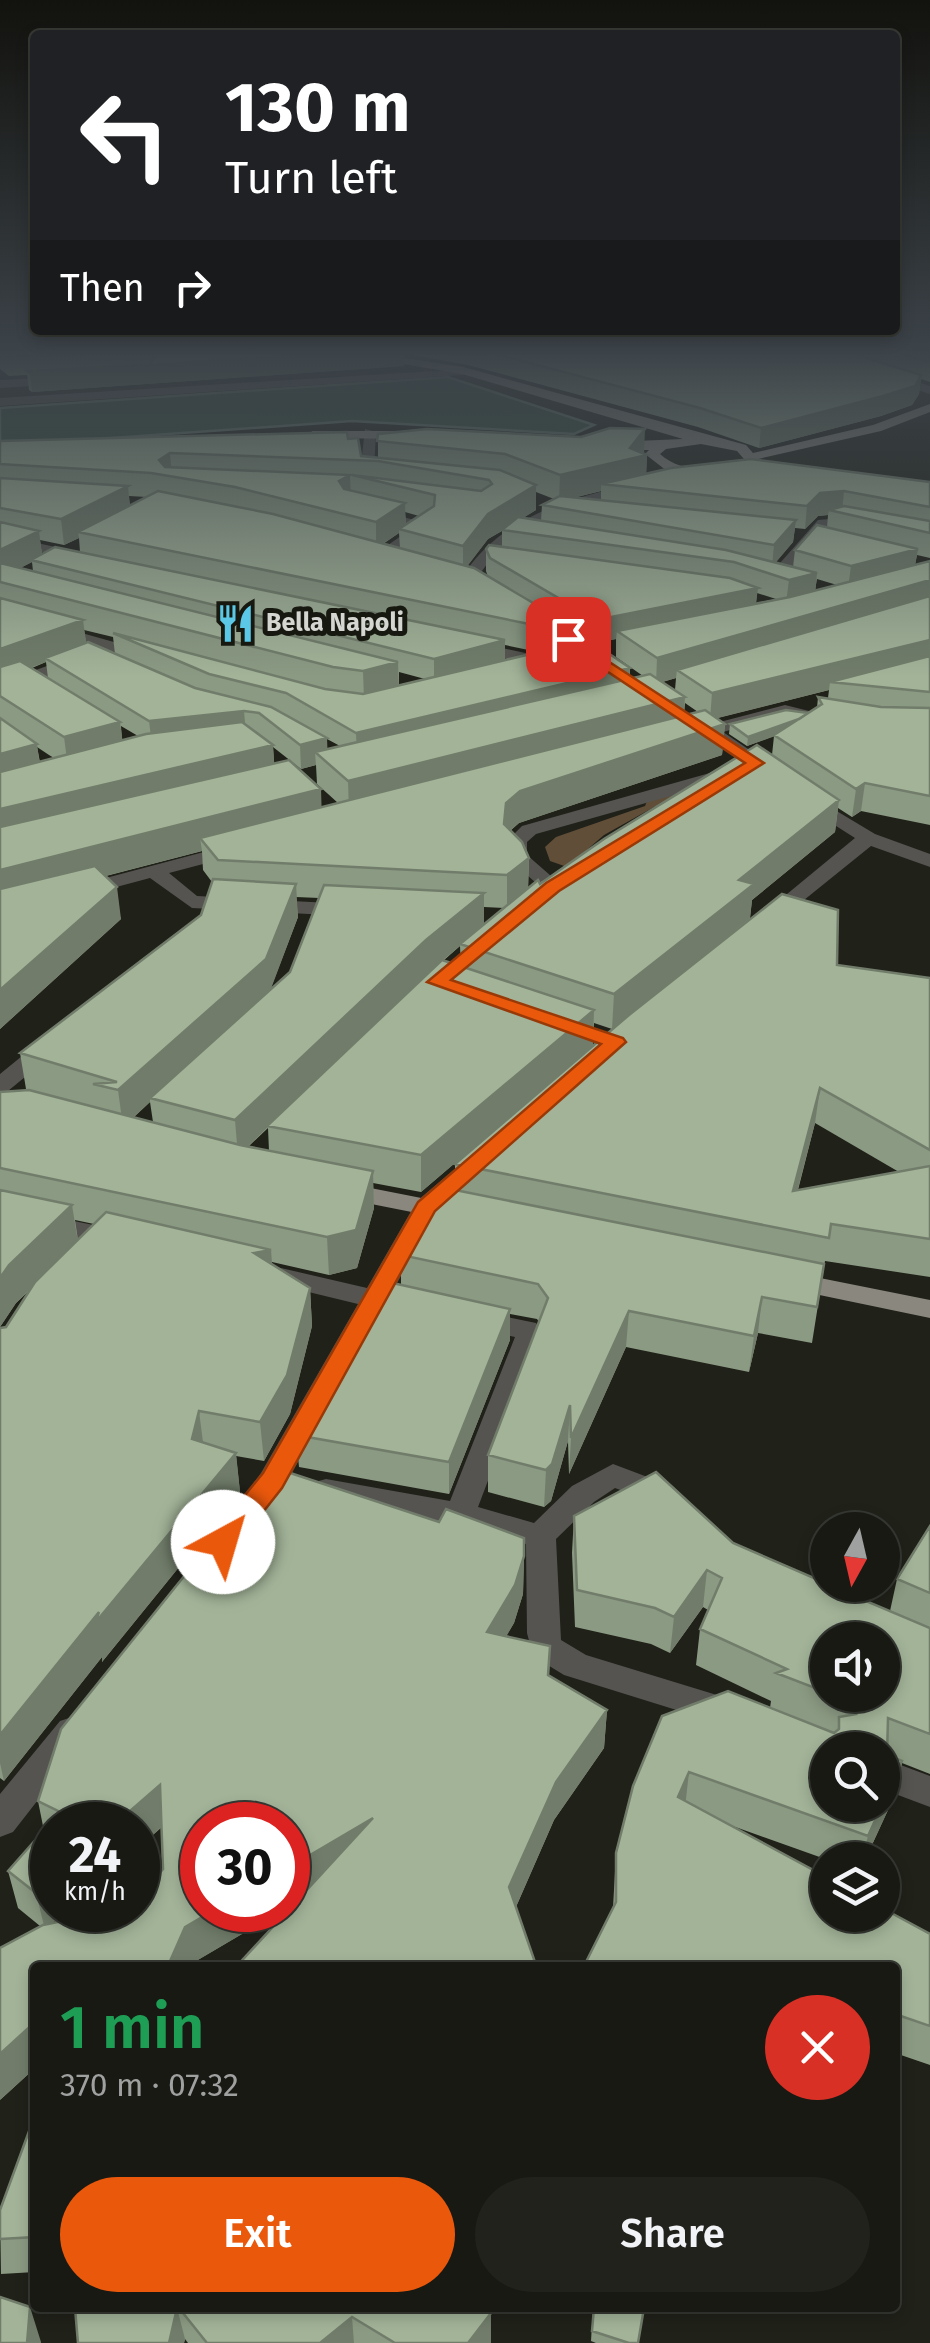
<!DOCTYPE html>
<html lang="en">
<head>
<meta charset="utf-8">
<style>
  body { margin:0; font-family:"Fira Sans",sans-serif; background:#21221c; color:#f1f3f6; height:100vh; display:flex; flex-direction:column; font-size:38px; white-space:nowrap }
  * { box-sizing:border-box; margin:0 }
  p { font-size:32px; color:#9fa0a0 }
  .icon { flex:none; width:55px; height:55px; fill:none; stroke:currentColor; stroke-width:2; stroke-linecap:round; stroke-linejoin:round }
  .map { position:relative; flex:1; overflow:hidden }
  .details { position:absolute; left:30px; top:1962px; width:870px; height:350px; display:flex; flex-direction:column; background:#181913; border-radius:10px; box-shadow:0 5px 15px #0003,0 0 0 2px #363833 }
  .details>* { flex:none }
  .hud { position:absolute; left:30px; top:30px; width:870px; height:305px; border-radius:10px; box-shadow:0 5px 15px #0003,0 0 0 2px #363833; background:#202124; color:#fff; overflow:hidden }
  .needle { width:65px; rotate:188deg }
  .buttons { position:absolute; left:810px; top:1512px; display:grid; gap:20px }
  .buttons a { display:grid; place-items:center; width:90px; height:90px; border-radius:50%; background:#181913; box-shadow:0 5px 15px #0003,0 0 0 2px #363833; font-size:50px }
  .speed { position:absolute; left:30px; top:1802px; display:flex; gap:20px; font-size:50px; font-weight:700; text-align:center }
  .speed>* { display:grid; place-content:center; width:130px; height:130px; border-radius:50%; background:#181913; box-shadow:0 5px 15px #0003,0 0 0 2px #363833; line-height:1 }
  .speed small { font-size:25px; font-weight:400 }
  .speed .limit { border:15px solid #d22; background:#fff; color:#111 }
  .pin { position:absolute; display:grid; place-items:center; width:85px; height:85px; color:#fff; margin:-42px; border-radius:20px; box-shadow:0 5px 15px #0006 }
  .me { position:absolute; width:110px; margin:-55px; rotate:39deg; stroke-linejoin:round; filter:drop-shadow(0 0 8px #0008) }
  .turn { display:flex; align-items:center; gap:35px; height:210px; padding:0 30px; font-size:45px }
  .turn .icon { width:130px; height:130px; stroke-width:2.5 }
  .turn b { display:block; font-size:70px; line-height:85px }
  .then { display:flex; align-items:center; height:95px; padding:0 30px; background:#0003; gap:20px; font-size:38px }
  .round { display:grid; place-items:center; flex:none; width:105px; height:105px; border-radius:52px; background:#21221c }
  .summary { display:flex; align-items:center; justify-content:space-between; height:170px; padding:0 30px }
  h1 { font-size:60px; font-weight:600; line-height:75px; color:#1e9e55 }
  .primary-button { display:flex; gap:20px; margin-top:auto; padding:20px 30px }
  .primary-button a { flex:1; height:115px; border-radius:60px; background:#ea580c; color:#fff; font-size:40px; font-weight:600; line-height:115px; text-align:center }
  .primary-button a+a { background:#21221c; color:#f1f3f6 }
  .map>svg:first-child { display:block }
  .forest { fill:#604e38 }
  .water { fill:#36503f; stroke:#66786b; stroke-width:2.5 }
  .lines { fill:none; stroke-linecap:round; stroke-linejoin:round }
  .minor { fill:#555450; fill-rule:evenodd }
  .major { fill:#8a877f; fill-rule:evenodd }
  .wall { fill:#8b9a83; fill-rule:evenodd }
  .shaded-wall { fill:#717d6a }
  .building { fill:#a2b398; stroke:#717d6a; stroke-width:2.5 }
  .route { fill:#ea580c; stroke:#983908; stroke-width:2.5 }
  .labels { text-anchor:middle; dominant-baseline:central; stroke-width:10; stroke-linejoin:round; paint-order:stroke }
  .far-poi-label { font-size:25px; font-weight:bold; fill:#d5d6d1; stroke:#171810; text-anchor:start }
</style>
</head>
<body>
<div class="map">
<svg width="930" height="2343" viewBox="0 0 930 2343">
  <rect width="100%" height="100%" fill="#202119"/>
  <path class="forest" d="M661 787 687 796 654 807 604 835 567 867 550 861 545 847 556 837 645 806 650 794Z"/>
  <path class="water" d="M448 377 594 425 574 434 352 421 0 446V408Z"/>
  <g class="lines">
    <path class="minor" d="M467 369 463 375 0 406V398Z
      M887 372 930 386V394L883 379Z
      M65 377 61 384 0 388V380Z
      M365 429 376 432 374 469 385 471V477L360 473Z
      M633 484 640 488 638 491C582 504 515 520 482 571L487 584 499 595 496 598H486L475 589 466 571C504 516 571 498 633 484Z
      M368 508 434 525 384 561H374V555L415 526 368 514Z
      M841 518 930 534V542L827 527 783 577H773V571L818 520Z
      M0 535 74 551 76 554 69 558 0 543Z
      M0 610 153 653 155 656 147 661 0 620Z
      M474 642 549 658 551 662 543 667 468 650 466 647Z
      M80 654 88 659 86 663 0 694V683Z
      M785 705 825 715 816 720 785 715 723 732 776 768V776H762L706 736 694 739 685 734 695 728 694 720 712 724Z
      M724 769 731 771V779L536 834 527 842V855L559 883V891H545L507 857V841L522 826Z
      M810 795 875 834 930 854V867L871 846 778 921H764L761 917 764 913 855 838 803 805V797Z
      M234 844 244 850 241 854 169 873 197 896 349 904 359 910 349 916 192 908 150 878 79 897 69 891 72 887Z
      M46 1041 57 1048 54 1053 8 1091 0 1093V1074L38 1043Z
      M479 1153 491 1161 436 1212 391 1294 400 1297 404 1303 400 1309 382 1310 283 1489C272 1502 266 1509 248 1504L244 1496 261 1473 358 1304 259 1280 255 1274 259 1268 268 1265 367 1288 417 1201 470 1156Z
      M0 1206 118 1230 131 1238 118 1246 0 1222Z
      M478 1311 536 1323 543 1336 478 1507 534 1523 572 1486 613 1464 674 1487 678 1495 674 1503 663 1506 615 1488 594 1502 556 1539 561 1640 586 1655 743 1703 748 1713 743 1723 731 1727 564 1675 533 1656 527 1633 526 1544 460 1526 315 1498 311 1490 315 1482 326 1479 450 1501 515 1337 468 1327 464 1320 468 1313Z
      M72 1717 84 1721 89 1731 84 1741 13 1832 0 1837V1794L60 1721Z
      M882 1758 930 1776V1807L882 1789Z"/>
    <path class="major" d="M372 353 463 367 746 445 753 453 873 425 930 404V412L881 431 758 459 747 469 715 477 667 471 645 454 649 450H612L605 446 612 442 683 439 462 374 368 358ZM701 444 737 451 744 459C718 473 682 474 660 454L666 449Z
      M312 431H422L428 435 422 439 317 438 311 434Z
      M340 1182 462 1206 475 1214 462 1222 331 1196 327 1190Z
      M790 1272 930 1300V1318L781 1287 777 1281 781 1275Z"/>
  </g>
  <path class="wall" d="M0 349H930V382L921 379 919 394 912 405 881 416 759 448 698 427 468 365 404 353V366L32 392 29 390 27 375 9 376 0 369Z
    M378 434 644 454 647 455 646 474 930 482V558L917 555 915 565 930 561V825L861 811 852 817 838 808 835 832 752 900 750 918 837 965 930 978V1277L825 1261 812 1343 758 1333 749 1372 626 1347 569 1474 568 1441 551 1501 544 1507 488 1492V1455L539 1322 537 1319 510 1314V1340L449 1494 299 1467 296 1435 401 1285V1255L455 1190V1164L612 1029 594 1023 593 1045 421 1192 373 1183 374 1208 357 1268 329 1275 272 1262V1264L310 1288 312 1326 290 1414 264 1461 236 1456 240 1492 102 1662V1657L4 1781 0 1778V1328L6 1327 30 1290 16 1303 0 1327V1092L32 1091 26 1089 20 1053 201 915 212 882 203 870 202 851 106 876 121 919 0 1029V441L348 439 361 456 378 457ZM601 491V501L573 498ZM536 492 554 499 542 505 541 521 523 518 536 510ZM129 496 147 497 130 506ZM405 512 419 516 406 524ZM828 515 827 528 795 550 793 567 775 563 793 542 795 528 805 529 818 516ZM502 531V547L486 549V571L488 577 467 566 488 539ZM399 533 400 548 383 544ZM79 538 80 552 42 554 40 540 64 545ZM32 562 33 571 20 568ZM817 579 837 585 815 590ZM757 593 776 599 756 603ZM567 627 595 643 616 639V657L643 676 630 679V668L567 645ZM84 630 113 637 115 654 86 643ZM505 645 538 652 505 660ZM46 662 48 678 32 668ZM399 672 425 679 399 685ZM676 678 675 690 662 682ZM829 690 828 698 818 697 817 708 808 713 730 724 729 734 747 746 774 736 772 755 528 889 529 858 510 831 519 823 722 755 725 724 717 718ZM685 703 698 712 684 716ZM121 726 138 736 122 740ZM327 739 340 746 327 750ZM37 747 49 755 54 758 40 762ZM273 747 301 769 316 765 317 784 338 803 322 807 274 763ZM296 897 319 898 290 972 270 990 298 917ZM484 907 504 908 484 925ZM460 946 461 967 443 961ZM150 1102 153 1122 134 1117ZM815 1123 899 1172 798 1190ZM268 1128 269 1151 249 1146ZM75 1220 94 1224 78 1240Z
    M574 1516 733 1543 890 1611 897 1579 930 1526V1774L902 1763 894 1797 865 1860H828L727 1824 930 1934V2065L895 2053V1968L613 1908 616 1853 633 1786 770 1708 771 1701 696 1665 700 1629 708 1610 703 1607 670 1653 651 1644 575 1627 572 1553ZM828 1640 882 1695H828Z
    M524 1556 523 1594 514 1623 506 1636 550 1646 549 1676 607 1710 604 1748 554 1820 516 1907 295 1903 288 1907V1825L202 1910H283L191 1964 189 1968H35V2068L0 2100 40 1926 18 1908 8 1871 44 1831 38 1801ZM162 1827 163 1869 138 1910 52 1923 67 1910H52L138 1848Z
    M35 2115V2272L1 2274 0 2210Z
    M75 2308H486L491 2313V2343H188L185 2339 184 2343H78Z
    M593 2308 638 2343H596L591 2341Z"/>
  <path class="shaded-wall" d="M386 349H404V366L32 392 30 373Z
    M921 375 919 394 912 405 881 416 759 448 761 428Z
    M645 429 644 454 647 455 646 481 601 484V491L559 501 560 475 630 448Z
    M170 453 172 476 159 460Z
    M350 475 351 500 339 481Z
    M536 485V510L488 539 463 572V546L488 514Z
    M128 486 130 511 78 532 79 538 64 545 61 519Z
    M844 491 842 513 829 510 828 515 818 516 805 529 807 506 820 493Z
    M405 503 406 529H399V533L376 548V522Z
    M796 520 793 542 772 567 774 545Z
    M39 531 42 556 31 560 32 562 3 577 0 563V550Z
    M918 549 914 571 848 588 851 566Z
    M817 573 815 596 786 603 789 580Z
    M930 580V604L677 670 676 678 656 684 657 658Z
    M758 588 755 611 617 631 616 639 595 643 596 620Z
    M83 620 87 648 45 658 46 662 0 679V649Z
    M567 623V649L543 653 544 627Z
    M505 640V662L434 681V659Z
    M930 640V665L830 682 829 690 710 720 712 693Z
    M398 662 399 690 364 699 363 671Z
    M630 668 629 690 357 756 356 733Z
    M685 697 683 727 349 813 348 781Z
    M244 711 246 734 152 745 149 721Z
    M813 714 812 723 747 746 748 737Z
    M120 722 124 752 68 767 64 737Z
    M725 724 722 755 519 823 505 835 504 824 506 803 520 791Z
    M327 738 328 763 315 752 316 765 301 769 300 745Z
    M37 744 41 774 0 786V754Z
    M273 745 275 775 0 841V809Z
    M865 783 861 811 852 817 856 789Z
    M321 789 322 820 200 838 202 851 0 903V870Z
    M839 800 835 832 752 900 750 918 612 1029 614 994 739 880Z
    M529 858 528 892 507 908V875Z
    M296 884 298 917 269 994 150 1098V1102L123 1127 118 1090Z
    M117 887 121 919 0 1029V990Z
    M484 893V927L460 944V946L426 974 238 1156 235 1120 426 940Z
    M594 1010 593 1045 421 1192V1155Z
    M820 1088 815 1123 788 1227 793 1191Z
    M373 1171 374 1208 357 1268 329 1275 327 1237Z
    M72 1205 78 1242 16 1303 0 1327V1278L9 1265Z
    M271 1250 274 1288 254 1253Z
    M310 1288 312 1326 290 1414 264 1461 260 1422Z
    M762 1297 758 1333 749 1372 754 1336Z
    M510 1309V1340L449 1494V1462Z
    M629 1311 626 1347 569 1474 571 1438Z
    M570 1405 568 1441 551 1501 544 1507 546 1470Z
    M199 1411 204 1450 192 1439Z
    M236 1453 240 1492 102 1662V1657L4 1781 0 1763V1735L99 1612Z
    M524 1556 523 1594 514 1623 487 1670V1632Z
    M707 1570 703 1607 670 1653 674 1617Z
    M607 1710 604 1748 554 1820 508 1925 509 1887 556 1782Z
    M902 1761 894 1797 865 1860H862L868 1836Z
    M689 1772 685 1808 678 1797Z
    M160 1785 166 1823 138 1848V1825H114Z
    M373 1818 375 1855 288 1907V1868Z
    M52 1878V1910H67L45 1930 36 1893Z
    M214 1910H283L191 1964 189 1968H167L185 1927Z
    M35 2022V2068L0 2100V2054Z
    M30 2307 41 2342V2343H27Z
    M177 2308 185 2339 184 2343H169Z
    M491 2313V2343H468Z
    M352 2317 354 2343H320Z"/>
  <path class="building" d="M0 349H386L30 373 27 371 149 365 157 354 153 351 7 357 0 352Z
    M477 349H838L921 375 915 386 883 396 761 428 700 408Z
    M886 349H930V362Z
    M610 428 645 429 630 448 647 455 560 475 505 454 377 441 378 434 427 429 581 437Z
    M347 432 348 439 358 438 361 456 500 470 536 485 488 514 463 546 399 529 434 506 435 495 352 475 481 491 492 484 489 480 378 461 170 453 159 460 165 467 350 475 339 481 344 489 405 503 376 522 235 487 151 473 0 464V441Z
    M751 459 930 482V507L844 491 820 493 807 506 601 484 671 468Z
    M0 478 128 486 61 519 0 508Z
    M158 491 273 514 474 568 567 623 544 627 78 532Z
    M560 496 796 520 774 545 542 505Z
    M844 506 930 521V533L829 510Z
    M518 517 726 550 817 573 789 580 734 562 502 530Z
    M0 522 39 531 0 550Z
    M817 525 918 549 851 566 795 550Z
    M489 545 730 578 758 588 596 620 490 558 486 549Z
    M55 547 505 640 434 659 31 560Z
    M930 561V580L657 658 617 631 790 597Z
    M0 562V563L398 662 363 671 333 667 0 582Z
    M930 596V640L712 693 677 670Z
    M0 598 83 620 0 649Z
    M113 633 325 689 363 694 589 640 630 668 356 733 286 693 209 674Z
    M88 642 195 688 271 707 327 738 300 745 259 713 244 711 149 721 45 658Z
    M930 656V692L830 682Z
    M20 661 120 722 64 737 0 696V667Z
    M650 674 685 697 348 781 315 752Z
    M818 697 881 707 930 708V796L865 783 856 789 774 735 822 704Z
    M705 710 725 724 520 791 506 803 504 824 522 842 529 858 507 875 218 860 200 838Z
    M786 710 808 713 799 719 748 737 730 724Z
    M0 718 37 744 0 754Z
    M242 722 273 745 0 809V772L146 734Z
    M757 745 839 800 739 880 754 884 614 994 460 944 538 880 540 884 604 839Z
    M289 760 321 789 0 870V827Z
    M95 866 117 887 0 990V889Z
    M213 879 296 884 266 959 118 1090 93 1084 117 1082 20 1053 201 915Z
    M324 885 484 893 426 940 235 1120 150 1098 290 972Z
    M782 894 838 910 837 965 930 978V1150L820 1088 793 1191 930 1166V1239L831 1224 829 1238 455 1164 629 1015Z
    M442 960 594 1010 421 1155 267 1126Z
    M29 1090 240 1145 373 1171 356 1230 327 1237 0 1168V1092Z
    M440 1187 824 1264 817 1307 762 1297 754 1336 629 1311 571 1438 570 1405 552 1464 546 1470 488 1455 548 1298 538 1284 401 1255Z
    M0 1190 72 1205 9 1265 0 1278Z
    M106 1212 271 1250 254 1253 310 1288 287 1375 260 1422 199 1411 192 1439 236 1453 95 1623 99 1612 0 1735V1328L6 1327 35 1282Z
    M388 1282 510 1309 449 1462 296 1435Z
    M272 1467 439 1522 446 1509 524 1538V1556L515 1585 487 1632 550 1646 548 1675 607 1710 556 1782 509 1887 537 1968H235L373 1818 288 1868V1825H202V1910H214L185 1927 167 1968H35V2022L0 2054V1948L43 1925 116 1910H138V1899L163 1869 160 1785 114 1825H52V1878L36 1893 8 1871 60 1812 38 1801 61 1729Z
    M656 1472 733 1543 828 1584V1585L930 1628V1734L888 1718 887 1755 902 1761 882 1804V1750H828V1805H882L868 1836 689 1772 678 1797 828 1878V1915H882V1908L930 1934V2026L895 2014V1968H583L616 1902V1853L633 1786 662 1716 728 1691 834 1733 839 1729V1717L856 1714 849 1701 833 1695H882V1640H828V1693L776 1673 787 1669 700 1629 722 1578 707 1570 674 1617 655 1608 577 1590 574 1516Z
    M930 1526V1593L897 1579Z
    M35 2115V2237L0 2239V2210Z
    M0 2297 30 2307 27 2343H0Z
    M75 2308H177L169 2343H78Z
    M179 2308H486L491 2313 468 2343H395L352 2317 320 2343H207Z
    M594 2308H644L638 2343H629L592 2331Z"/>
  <linearGradient id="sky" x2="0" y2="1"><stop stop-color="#12120e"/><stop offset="0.52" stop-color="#3c4349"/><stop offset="1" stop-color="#3c4349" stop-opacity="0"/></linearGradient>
  <rect width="930" height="677" fill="url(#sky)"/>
  <path class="route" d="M568 635 764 763 559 891 451 980 623 1038 626 1042 435 1211 282 1488 233 1550 223 1553 213 1550 209 1542 213 1534 263 1473 418 1202 601 1044 427 982 546 883 745 763 563 642 561 639Z"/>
  <defs>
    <symbol id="restaurant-bare" viewBox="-9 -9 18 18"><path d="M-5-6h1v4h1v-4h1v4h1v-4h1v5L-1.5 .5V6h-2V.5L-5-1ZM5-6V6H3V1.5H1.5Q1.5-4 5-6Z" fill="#5ac8e6" stroke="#171810" stroke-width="2.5" paint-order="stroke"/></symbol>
  </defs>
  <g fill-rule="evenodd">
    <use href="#restaurant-bare" x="208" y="596" width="55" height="55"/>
  </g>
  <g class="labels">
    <g class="far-poi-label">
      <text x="266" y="623">Bella Napoli</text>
    </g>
  </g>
</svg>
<div class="buttons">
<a><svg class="needle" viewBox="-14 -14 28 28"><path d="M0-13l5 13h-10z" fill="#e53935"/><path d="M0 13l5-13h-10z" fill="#9fa0a0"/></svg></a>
<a><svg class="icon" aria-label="sound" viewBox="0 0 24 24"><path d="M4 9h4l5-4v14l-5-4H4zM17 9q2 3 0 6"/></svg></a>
<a><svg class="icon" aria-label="search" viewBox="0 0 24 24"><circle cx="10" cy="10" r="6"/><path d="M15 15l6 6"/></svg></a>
<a><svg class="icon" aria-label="layers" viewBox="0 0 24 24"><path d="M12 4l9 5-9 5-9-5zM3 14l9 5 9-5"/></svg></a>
</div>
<div class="speed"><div>24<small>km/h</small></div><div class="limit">30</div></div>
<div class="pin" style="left:568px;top:639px;background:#d93025"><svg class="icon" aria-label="arrive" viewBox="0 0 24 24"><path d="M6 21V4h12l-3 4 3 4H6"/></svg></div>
<svg class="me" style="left:223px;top:1542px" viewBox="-20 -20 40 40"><circle r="19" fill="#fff"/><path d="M0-13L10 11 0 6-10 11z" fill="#ea580c"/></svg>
<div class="hud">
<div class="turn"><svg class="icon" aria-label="left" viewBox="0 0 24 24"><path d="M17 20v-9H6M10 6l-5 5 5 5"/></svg><div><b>130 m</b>Turn left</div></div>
<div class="then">Then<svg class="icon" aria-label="right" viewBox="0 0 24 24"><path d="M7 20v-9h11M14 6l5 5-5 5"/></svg></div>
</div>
<section class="details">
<div class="summary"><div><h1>1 min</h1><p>370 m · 07:32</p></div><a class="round" style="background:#d93025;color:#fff"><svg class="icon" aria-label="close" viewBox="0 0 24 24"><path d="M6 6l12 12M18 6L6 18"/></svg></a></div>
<div class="primary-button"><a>Exit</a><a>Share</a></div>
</section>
</div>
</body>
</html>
